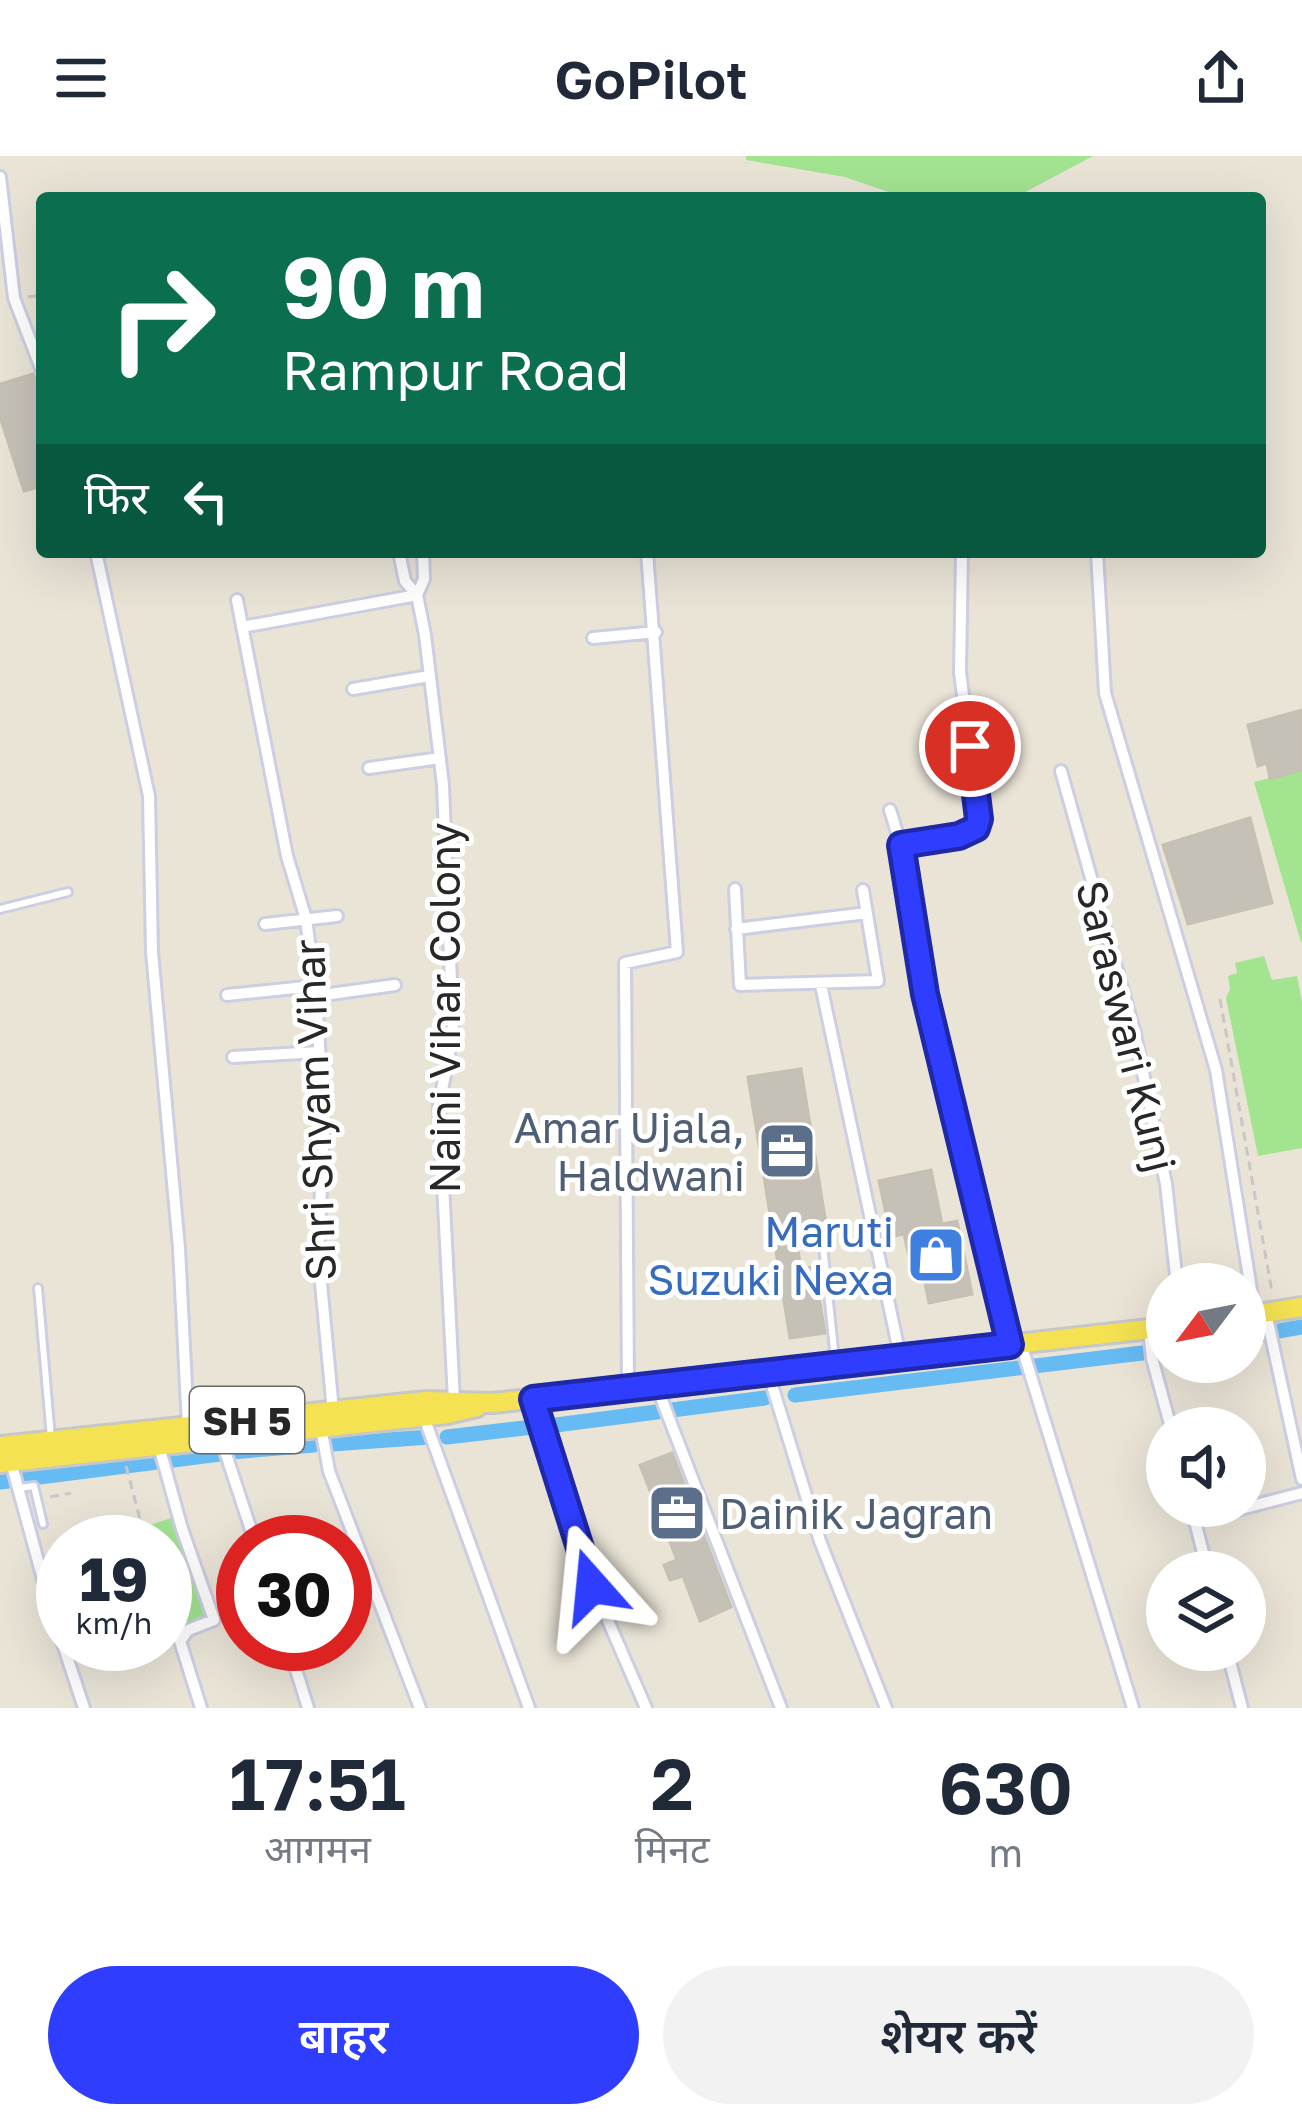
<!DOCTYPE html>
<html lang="hi">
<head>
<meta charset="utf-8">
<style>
  body { margin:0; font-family:"Golos Text","Noto Sans Devanagari",sans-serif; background:#f2f2f3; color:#1f2937; height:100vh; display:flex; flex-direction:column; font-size:45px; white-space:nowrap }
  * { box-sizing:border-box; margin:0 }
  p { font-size:39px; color:#747a83 }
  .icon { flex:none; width:66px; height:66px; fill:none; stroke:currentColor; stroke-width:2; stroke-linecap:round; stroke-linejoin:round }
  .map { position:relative; height:1552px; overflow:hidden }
  .details { display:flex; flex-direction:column; background:#fff; flex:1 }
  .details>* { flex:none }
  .guide { position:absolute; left:36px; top:36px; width:1230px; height:366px; border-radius:12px; box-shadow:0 12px 48px #0002; background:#0b6e4f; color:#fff; overflow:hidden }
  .needle { width:78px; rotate:238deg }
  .tools { position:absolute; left:1146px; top:1107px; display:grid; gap:24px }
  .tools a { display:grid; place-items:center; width:120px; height:120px; border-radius:50%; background:#fff; box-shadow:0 12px 48px #0002; font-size:60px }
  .speed { position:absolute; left:36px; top:1359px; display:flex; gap:24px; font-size:60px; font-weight:700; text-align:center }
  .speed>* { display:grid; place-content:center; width:156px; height:156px; border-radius:50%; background:#fff; box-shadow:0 12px 48px #0002; line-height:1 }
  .speed small { font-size:30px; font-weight:400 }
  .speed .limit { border:18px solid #d22; background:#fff; color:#111 }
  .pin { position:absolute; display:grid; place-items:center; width:102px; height:102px; color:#fff; margin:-51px; border:6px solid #fff; border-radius:50%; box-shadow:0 3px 12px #0007 }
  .me { position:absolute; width:132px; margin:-66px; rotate:342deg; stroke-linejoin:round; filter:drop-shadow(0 0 9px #0008) }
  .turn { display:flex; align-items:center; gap:42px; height:252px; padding:0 48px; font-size:54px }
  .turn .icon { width:156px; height:156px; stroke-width:2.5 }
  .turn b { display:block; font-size:84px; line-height:102px }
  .then { display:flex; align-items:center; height:114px; padding:0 48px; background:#0003; gap:24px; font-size:45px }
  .eta { display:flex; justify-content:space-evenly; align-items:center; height:204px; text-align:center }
  .eta b { font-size:72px; font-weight:600; line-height:84px }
  .primary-button { display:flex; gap:24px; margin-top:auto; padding:24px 48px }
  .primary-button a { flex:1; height:138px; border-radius:72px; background:#2f3dff; color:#fff; font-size:48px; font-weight:600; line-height:138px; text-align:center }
  .primary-button a+a { background:#f2f2f3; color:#1f2937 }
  header { display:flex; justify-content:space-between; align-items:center; height:156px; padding:0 48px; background:#fff; font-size:54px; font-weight:600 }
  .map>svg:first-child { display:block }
  .green { fill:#a3e491 }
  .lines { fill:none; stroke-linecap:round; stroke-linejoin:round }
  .canal { stroke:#65bbf2; stroke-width:15 }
  .building { fill:#c5c1b7; stroke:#c5c0b1; stroke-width:3 }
  .service-casing { stroke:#cccee1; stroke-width:12 }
  .minor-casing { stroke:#cccee1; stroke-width:16 }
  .primary-casing { stroke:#c7c7c7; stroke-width:24 }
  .path { stroke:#c7c7c7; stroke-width:3; stroke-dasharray:9 6; stroke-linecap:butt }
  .service { stroke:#fff; stroke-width:6 }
  .minor { stroke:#fff; stroke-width:10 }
  .primary { stroke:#f4e252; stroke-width:18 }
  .route-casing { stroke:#1f28a6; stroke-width:30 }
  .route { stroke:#2f3dff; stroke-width:21 }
  .labels { text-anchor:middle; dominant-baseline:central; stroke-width:10; stroke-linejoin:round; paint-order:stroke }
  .shield { fill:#fff; stroke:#686868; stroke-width:3 }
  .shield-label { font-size:39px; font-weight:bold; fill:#272727 }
  .street-label { font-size:42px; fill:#272727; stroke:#fff }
  .service-label { font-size:42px; fill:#4e5e75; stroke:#fff; text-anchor:end }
  .shop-label { font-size:42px; fill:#366cbe; stroke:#fff; text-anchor:end }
</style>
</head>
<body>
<header><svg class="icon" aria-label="menu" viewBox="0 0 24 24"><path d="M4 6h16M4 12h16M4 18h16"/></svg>GoPilot<svg class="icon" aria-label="share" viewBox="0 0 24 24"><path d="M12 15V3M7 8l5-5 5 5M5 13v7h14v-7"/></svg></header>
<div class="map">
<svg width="1302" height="1552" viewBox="0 0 1302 1552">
  <rect width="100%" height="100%" fill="#eae4d7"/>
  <path class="green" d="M746 0H1093L1014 42H906L845 21 746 4Z
    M1302 614V786H1301L1254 626Z
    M1264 800 1272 824 1297 820 1302 846V992L1258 1000 1226 842 1230 833 1228 820 1237 817 1235 807Z
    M174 1361 208 1459 170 1472 165 1460V1386H121L148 1377 147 1370Z"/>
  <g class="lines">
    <path class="canal" d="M1245 1181 1302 1171
      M795 1239 1167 1194
      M548 1270 765 1242
      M447 1281 533 1271
      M332 1288 429 1281
      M231 1296 314 1289
      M0 1326 220 1298"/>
  </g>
  <path class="building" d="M33 218 42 239V330L24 335 0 261V228Z
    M1302 554V614L1270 623 1267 607 1258 610 1248 569Z
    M1250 662 1272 747 1188 768 1163 689Z
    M801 913 826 1068 795 1073 801 1113 814 1111 825 1177 790 1182 748 921Z
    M931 1014 942 1068 957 1065 972 1138 929 1147 923 1117 913 1119 904 1078 891 1081 879 1025Z
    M672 1297 731 1451 700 1465 683 1420 670 1424 664 1409 677 1404 640 1309Z"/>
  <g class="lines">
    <defs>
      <path id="service" d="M0 753 68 736
        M822 1080 835 1203
        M38 1132 51 1282
        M19 1332 34 1330 43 1368"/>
      <path id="minor" d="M0 21 14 142 42 215
        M96 396 149 640 152 796 179 1092 188 1270
        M399 396 405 425 417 439 425 479 443 629 453 876 439 950 454 1244
        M962 396 960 516 979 663 976 672 959 680 901 690 925 838 1010 1189
        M1097 396 1105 537 1216 914 1255 1159
        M237 444 287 700 306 763 316 840 324 971 318 1095 333 1255
        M242 471 417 439 424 423 423 396
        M593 482 656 476
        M353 533 429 520
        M369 612 440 602
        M1061 615 1135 878 1166 1028 1177 1128
        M890 654 901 690
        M735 733 740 829 878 825 863 734
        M265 768 337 760
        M736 773 867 757
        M821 829 900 1200
        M227 839 315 830
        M316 840 395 829
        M233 901 319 896
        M1266 1157 1302 1323
        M1149 1174 1152 1202 1171 1272
        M1021 1188 1133 1552
        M768 1216 820 1385 886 1552
        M655 1226 781 1552
        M628 1230 625 807 677 796 647 396
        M533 1243 593 1430 646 1552
        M424 1261 529 1552
        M321 1272 329 1315 420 1552
        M221 1283 255 1386
        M159 1290 182 1373 214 1464 188 1474 180 1485 201 1552
        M11 1306 50 1449 84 1552
        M1191 1350 1208 1416
        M1195 1365 1302 1337
        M288 1488 308 1552
        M1227 1494 1242 1552"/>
      <path id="primary" d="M1245 1160 1302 1151
        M0 1290 426 1245 493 1247 1167 1171
        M0 1307 447 1258 477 1251"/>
    </defs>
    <use href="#service" class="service-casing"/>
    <use href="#minor" class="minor-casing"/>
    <use href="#primary" class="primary-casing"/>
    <path class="path" d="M28 141 42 139
      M1220 843 1272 1136
      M126 1310 144 1378
      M50 1341 71 1337
      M165 1443 174 1470"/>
    <use href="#service" class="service"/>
    <use href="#minor" class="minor"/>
    <use href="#primary" class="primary"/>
  </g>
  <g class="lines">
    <defs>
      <path id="route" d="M592 1430 533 1243 1010 1189 925 838 901 689 959 680 976 672 979 663 970 590"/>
    </defs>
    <use href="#route" class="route-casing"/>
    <use href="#route" class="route"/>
  </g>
  <defs>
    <symbol id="office-square" viewBox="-11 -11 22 22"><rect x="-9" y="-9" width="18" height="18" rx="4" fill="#5c6f8a" stroke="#fff"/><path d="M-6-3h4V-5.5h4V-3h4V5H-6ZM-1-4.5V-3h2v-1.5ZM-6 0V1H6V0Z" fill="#fff"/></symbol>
    <symbol id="shop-square" viewBox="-11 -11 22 22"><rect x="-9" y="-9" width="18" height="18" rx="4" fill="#3f7fe0" stroke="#fff"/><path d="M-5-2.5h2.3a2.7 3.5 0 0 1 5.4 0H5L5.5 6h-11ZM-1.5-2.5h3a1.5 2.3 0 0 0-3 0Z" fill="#fff"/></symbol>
  </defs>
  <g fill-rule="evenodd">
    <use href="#office-square" x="754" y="962" width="66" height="66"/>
    <use href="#shop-square" x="903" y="1066" width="66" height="66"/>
    <use href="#office-square" x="644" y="1324" width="66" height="66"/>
  </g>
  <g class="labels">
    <rect class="shield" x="190" y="1231" width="114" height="66" rx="9"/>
    <g class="shield-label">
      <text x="247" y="1264">SH 5</text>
    </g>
    <g class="street-label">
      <text transform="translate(444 852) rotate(-90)">Naini Vihar Colony</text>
      <text transform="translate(1127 870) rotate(76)">Saraswari Kunj</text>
      <text transform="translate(314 954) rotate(-92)">Shri Shyam Vihar</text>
    </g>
    <g class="service-label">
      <text x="745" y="971">Amar Ujala,<tspan x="745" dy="48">Haldwani</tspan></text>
      <text x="719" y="1357" text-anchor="start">Dainik Jagran</text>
    </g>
    <g class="shop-label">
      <text x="894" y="1075">Maruti<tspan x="894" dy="48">Suzuki Nexa</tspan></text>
    </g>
  </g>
</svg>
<div class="tools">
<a><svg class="needle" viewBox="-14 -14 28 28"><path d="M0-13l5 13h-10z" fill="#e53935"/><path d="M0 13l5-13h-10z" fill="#747a83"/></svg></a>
<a><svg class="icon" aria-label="sound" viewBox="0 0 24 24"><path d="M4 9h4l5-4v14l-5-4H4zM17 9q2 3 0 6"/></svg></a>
<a><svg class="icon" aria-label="layers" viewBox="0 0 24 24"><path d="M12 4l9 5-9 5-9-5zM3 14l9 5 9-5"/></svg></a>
</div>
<div class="speed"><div>19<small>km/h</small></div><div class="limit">30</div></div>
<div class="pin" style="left:970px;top:590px;background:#d93025"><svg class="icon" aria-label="arrive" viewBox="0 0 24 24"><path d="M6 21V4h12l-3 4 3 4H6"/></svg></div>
<svg class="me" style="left:592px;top:1430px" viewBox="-20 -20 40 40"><path d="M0-17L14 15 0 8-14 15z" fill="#2f3dff" stroke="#fff" stroke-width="4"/></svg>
<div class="guide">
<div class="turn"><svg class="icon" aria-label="right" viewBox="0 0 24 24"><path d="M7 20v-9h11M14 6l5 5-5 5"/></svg><div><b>90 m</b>Rampur Road</div></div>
<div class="then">फिर<svg class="icon" aria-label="left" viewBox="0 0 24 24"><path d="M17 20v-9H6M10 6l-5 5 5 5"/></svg></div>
</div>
</div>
<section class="details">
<div class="eta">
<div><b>17:51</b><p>आगमन</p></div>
<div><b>2</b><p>मिनट</p></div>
<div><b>630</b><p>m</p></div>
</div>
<div class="primary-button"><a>बाहर</a><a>शेयर करें</a></div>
</section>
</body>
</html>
